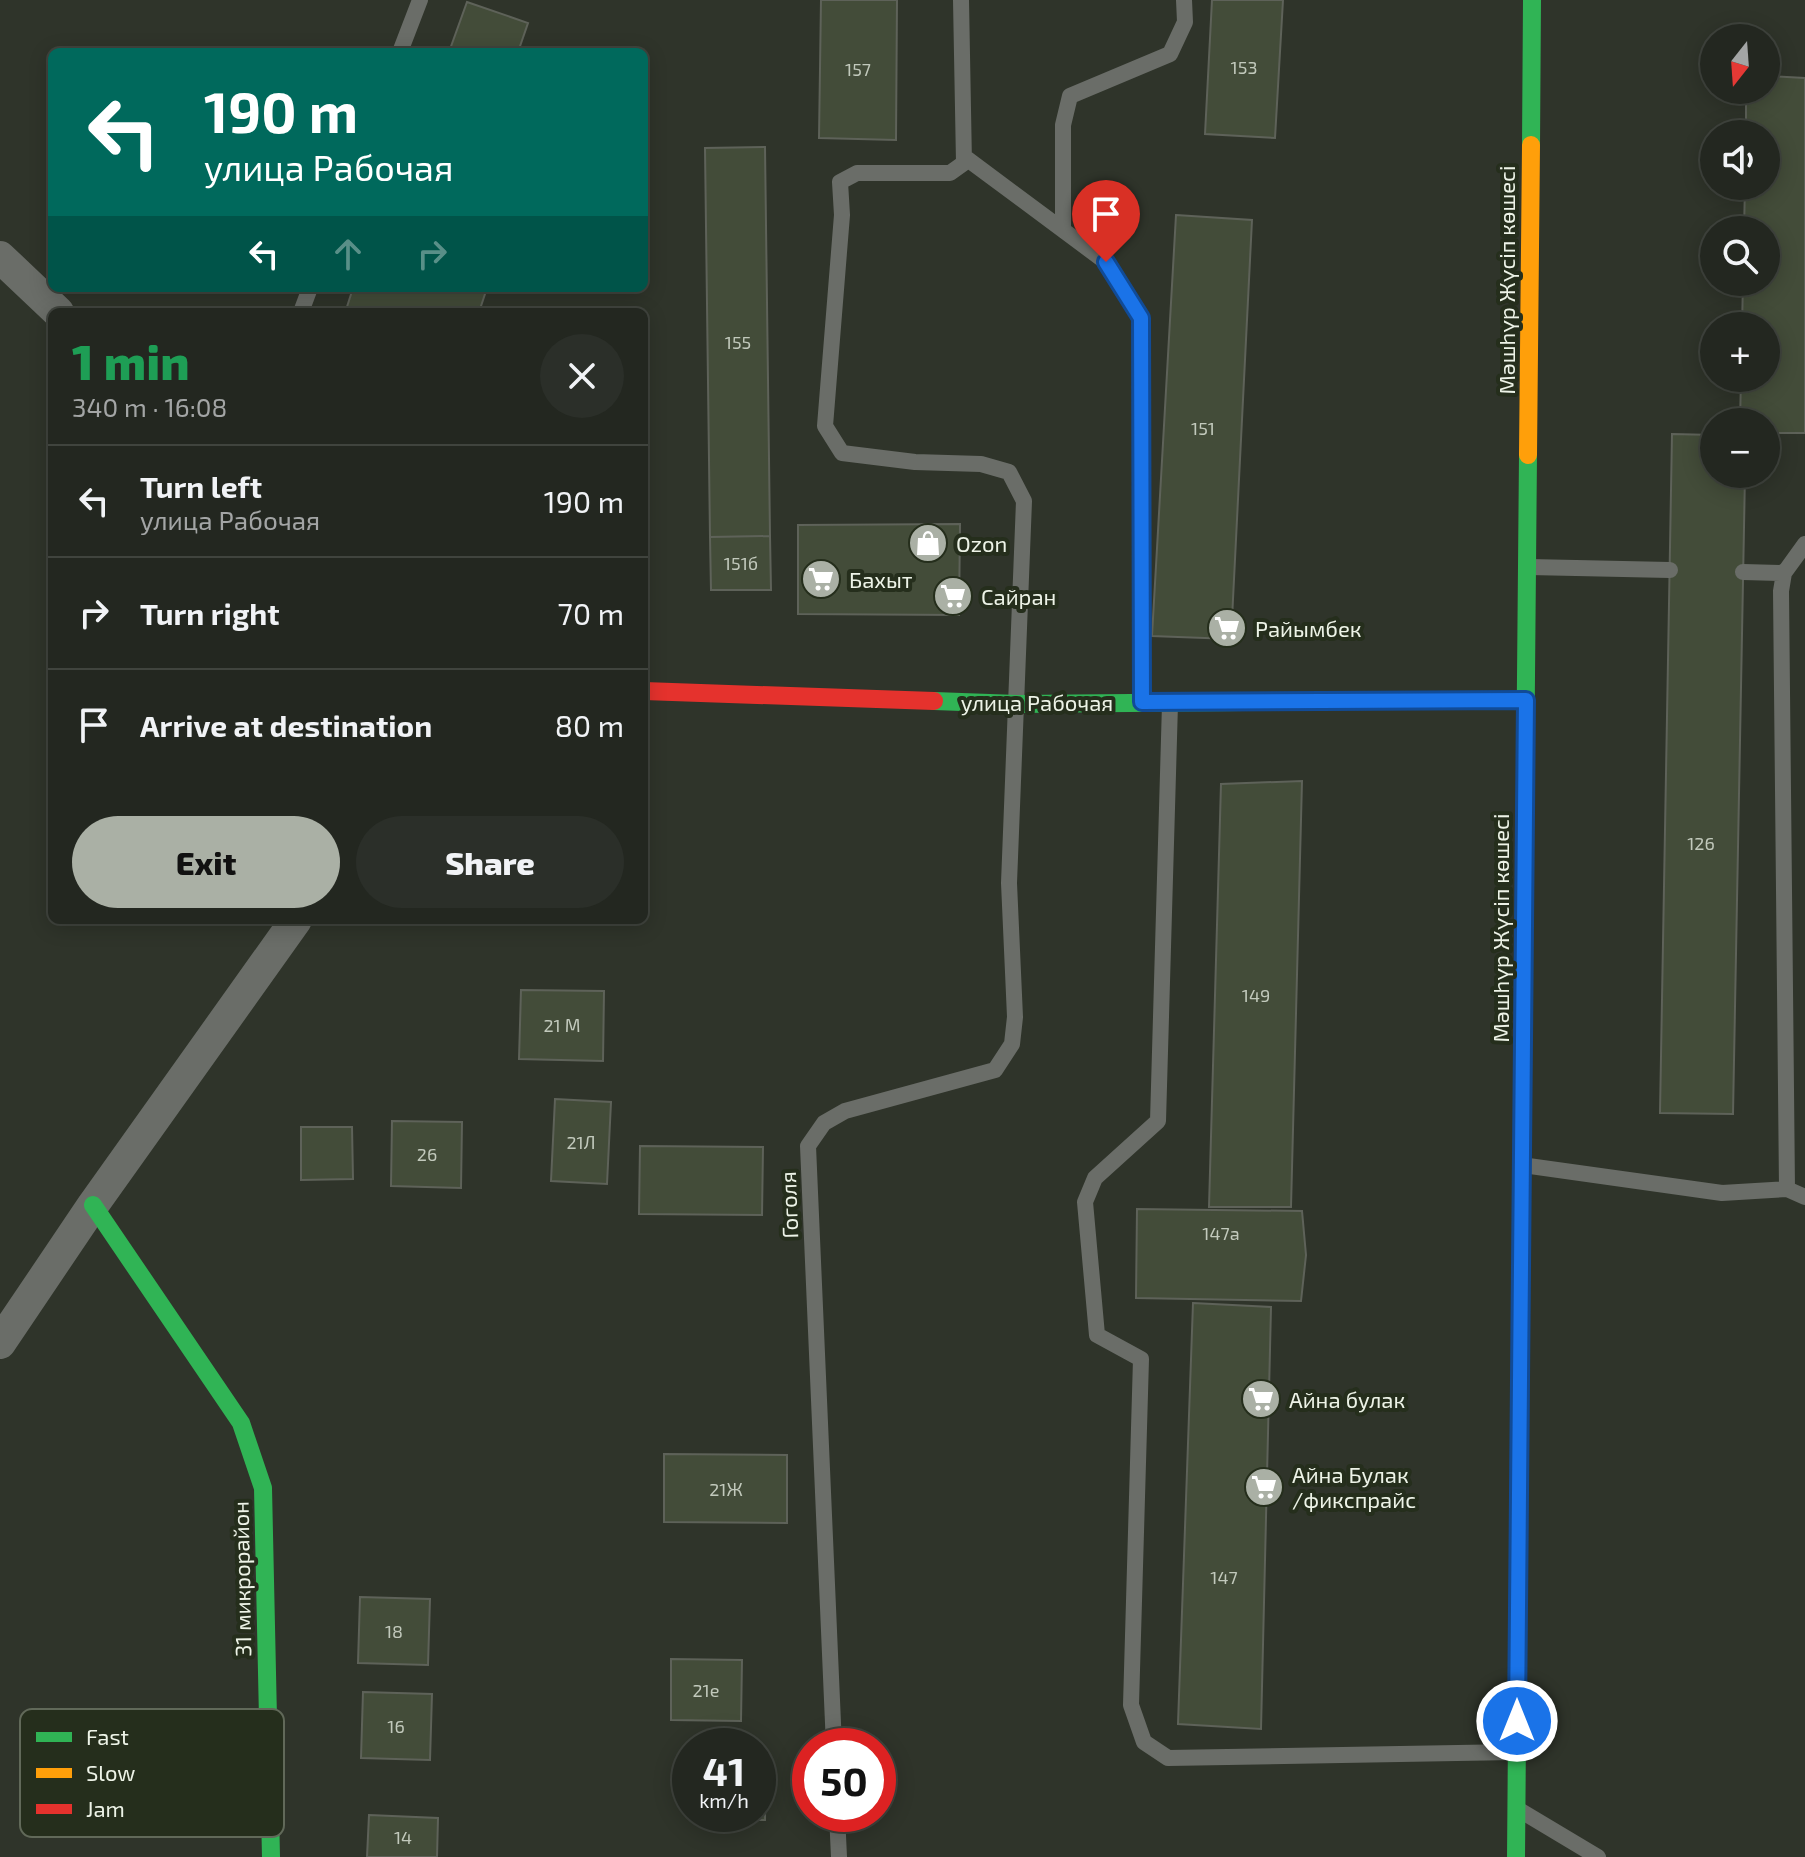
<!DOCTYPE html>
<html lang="en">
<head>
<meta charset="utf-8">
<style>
  body { margin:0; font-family:"Exo 2",sans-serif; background:#2b2f29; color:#f1f3f6; height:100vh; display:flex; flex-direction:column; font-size:30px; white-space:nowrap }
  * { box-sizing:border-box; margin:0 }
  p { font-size:26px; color:#a3a5a5 }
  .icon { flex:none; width:44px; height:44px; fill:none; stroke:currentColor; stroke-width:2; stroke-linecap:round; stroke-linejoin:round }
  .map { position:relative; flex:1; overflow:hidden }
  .panel { position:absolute; left:48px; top:308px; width:600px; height:616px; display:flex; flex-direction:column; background:#232720; border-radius:12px; box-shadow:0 4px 20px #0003,0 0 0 2px #40443e }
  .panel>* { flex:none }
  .guide { position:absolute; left:48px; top:48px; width:600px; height:244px; border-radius:12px; box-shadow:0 4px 20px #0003,0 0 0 2px #40443e; background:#00695c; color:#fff; overflow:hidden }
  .needle { width:52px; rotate:197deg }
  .fabs { position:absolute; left:1700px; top:24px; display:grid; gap:16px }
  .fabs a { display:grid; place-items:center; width:80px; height:80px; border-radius:50%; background:#232720; box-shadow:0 4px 20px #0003,0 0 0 2px #40443e; font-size:40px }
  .speed { position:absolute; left:672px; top:1728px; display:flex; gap:16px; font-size:40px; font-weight:700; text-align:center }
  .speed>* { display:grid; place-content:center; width:104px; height:104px; border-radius:50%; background:#232720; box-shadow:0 4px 20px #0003,0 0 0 2px #40443e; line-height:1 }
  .speed small { font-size:20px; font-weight:400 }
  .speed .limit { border:12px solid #d22; background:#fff; color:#111 }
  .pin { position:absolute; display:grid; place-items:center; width:68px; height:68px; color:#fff; margin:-82px -34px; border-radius:50% 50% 50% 0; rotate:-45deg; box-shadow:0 0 8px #0007 }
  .pin .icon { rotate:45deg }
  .me { position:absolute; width:88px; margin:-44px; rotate:0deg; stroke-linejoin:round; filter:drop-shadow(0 0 6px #0008) }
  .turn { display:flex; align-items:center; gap:28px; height:168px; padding:0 24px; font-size:36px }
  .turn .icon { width:104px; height:104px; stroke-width:2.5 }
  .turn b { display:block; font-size:56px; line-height:68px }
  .lanes { display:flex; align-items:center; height:76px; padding:0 24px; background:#0003; justify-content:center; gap:40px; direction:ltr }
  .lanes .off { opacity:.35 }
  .round { display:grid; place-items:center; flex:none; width:84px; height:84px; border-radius:42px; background:#2b2f29 }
  .headline { display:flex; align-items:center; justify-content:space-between; height:136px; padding:0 24px }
  h1 { font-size:48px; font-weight:800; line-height:60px; color:#1e9e55 }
  .cta { display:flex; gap:16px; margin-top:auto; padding:16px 24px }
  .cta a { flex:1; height:92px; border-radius:48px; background:#aab0a5; color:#111; font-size:32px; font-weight:800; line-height:92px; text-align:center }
  .cta a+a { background:#2b2f29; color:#f1f3f6 }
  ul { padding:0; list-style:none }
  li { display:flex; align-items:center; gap:24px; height:112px; padding:0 24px; border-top:2px solid #40443e }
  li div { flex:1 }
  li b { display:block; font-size:30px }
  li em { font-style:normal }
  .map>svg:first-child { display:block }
  .building { fill:#434c39; stroke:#5e6259; stroke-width:2 }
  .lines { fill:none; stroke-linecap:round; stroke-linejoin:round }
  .lane { stroke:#6a6d68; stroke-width:16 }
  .street { stroke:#6a6d68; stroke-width:32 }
  .fast { stroke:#30b455; stroke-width:18 }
  .slow { stroke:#ff9f0a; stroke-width:18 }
  .jam { stroke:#e5322d; stroke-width:18 }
  .route-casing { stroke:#114b97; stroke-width:20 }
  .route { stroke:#1a73e8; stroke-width:14 }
  .labels { text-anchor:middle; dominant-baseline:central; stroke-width:8; stroke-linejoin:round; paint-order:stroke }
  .number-label { font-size:18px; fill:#c2c9bc }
  .street-label { font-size:22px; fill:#edf3e7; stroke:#252e1c }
  .poi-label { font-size:22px; fill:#edf3e7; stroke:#252e1c; text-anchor:start }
  .key { fill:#252e1c; stroke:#616959; stroke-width:2 }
  .key-label { font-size:22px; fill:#edf3e7 }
</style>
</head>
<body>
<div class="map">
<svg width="1805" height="1857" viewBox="0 0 1805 1857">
  <rect width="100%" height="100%" fill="#2f342a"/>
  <path class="building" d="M821 0H897L896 140 819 138Z
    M1212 0H1283L1275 138 1205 134Z
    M467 2 528 23 518 52H449Z
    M1766 76 1805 78V433H1766V422H1740L1741 378H1766V326H1742L1743 282H1766V230H1744L1745 186H1766V134H1746V90H1766Z
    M765 147 770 536 710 537 705 148Z
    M1176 215 1252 220 1231 639 1152 636Z
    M353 288H487L479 312H350L346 310Z
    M1672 434 1714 435V474H1745L1733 1114 1660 1113Z
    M960 524 959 615 798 614V525Z
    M770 536 771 590H711L710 537Z
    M1302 781 1291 1207H1209L1221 784Z
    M521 990 604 991 603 1061 519 1059Z
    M555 1099 611 1102 607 1184 551 1181Z
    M392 1121 462 1122 461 1188 391 1186Z
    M301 1127H352L353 1179 301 1180Z
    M640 1146 763 1147 762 1215 639 1214Z
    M1137 1209 1302 1211 1306 1255 1301 1301 1136 1298Z
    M1193 1303 1271 1307 1261 1729 1178 1724Z
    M664 1454 787 1455V1523L664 1522Z
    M360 1597 430 1599 428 1665 358 1663Z
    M671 1659 742 1660 741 1721 671 1720Z
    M363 1692 432 1694 430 1760 361 1758Z
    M758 1759H766L765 1820 695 1819V1814H758Z
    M369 1815 438 1818 437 1857H367Z"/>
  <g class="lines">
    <path class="lane" d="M400 52 420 0
      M966 158 1106 262 1141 318 1142 701
      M1063 230V125L1070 96 1170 54 1185 22 1184 0
      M301 312 310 288
      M1529 567 1670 570
      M1743 572 1784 573
      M1170 704 1158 1121 1095 1178 1085 1202 1097 1335 1141 1359 1131 1705 1144 1742 1168 1758 1515 1752
      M1522 1165 1722 1193 1787 1189 1805 1197
      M1787 1189 1781 591 1784 573 1805 544
      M834 1746 808 1146 824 1123 845 1111 995 1070 1012 1044 1015 1017 1009 883 1024 501 1009 472 981 464 915 462 842 453 825 426 842 215 840 182 857 173H950L964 163 961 0
      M1521 1811 1598 1857
      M837 1814 839 1857"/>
    <path class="street" d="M0 257 58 312
      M0 1343 93 1205 296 920"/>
    <path class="fast" d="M1531 145 1532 0
      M934 701 1017 704 1348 701
      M1523 1009 1528 455
      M93 1205 241 1423 263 1488 271 1857
      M1516 1857 1519 1496"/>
    <path class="slow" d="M1528 455 1531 145
      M1348 701 1526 700"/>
    <path class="jam" d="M644 691 934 701
      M1519 1496 1523 1009"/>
  </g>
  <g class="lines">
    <defs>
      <path id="route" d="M1106 262 1141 318 1142 702 1526 700 1517 1721"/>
    </defs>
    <use href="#route" class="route-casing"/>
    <use href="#route" class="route"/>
  </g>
  <defs>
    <symbol id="shop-disc" viewBox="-11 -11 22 22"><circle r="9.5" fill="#aab0a5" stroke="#252e1c"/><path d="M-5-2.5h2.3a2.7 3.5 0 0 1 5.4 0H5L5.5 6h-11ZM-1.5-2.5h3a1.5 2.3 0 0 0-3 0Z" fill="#fff"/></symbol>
    <symbol id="supermarket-disc" viewBox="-11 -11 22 22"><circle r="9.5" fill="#aab0a5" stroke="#252e1c"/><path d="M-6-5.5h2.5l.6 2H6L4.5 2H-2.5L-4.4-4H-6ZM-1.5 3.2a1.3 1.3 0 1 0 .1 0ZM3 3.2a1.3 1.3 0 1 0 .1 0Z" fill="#fff"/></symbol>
  </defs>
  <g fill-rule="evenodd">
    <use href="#shop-disc" x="906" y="521" width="44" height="44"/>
    <use href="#supermarket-disc" x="799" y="557" width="44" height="44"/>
    <use href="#supermarket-disc" x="931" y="574" width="44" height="44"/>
    <use href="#supermarket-disc" x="1205" y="606" width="44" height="44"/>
    <use href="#supermarket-disc" x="1239" y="1377" width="44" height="44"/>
    <use href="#supermarket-disc" x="1242" y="1465" width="44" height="44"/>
  </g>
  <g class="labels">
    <g class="number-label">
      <text x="1244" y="67">153</text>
      <text x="858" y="69">157</text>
      <text x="738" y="342">155</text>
      <text x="1203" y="428">151</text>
      <text x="741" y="563">151б</text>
      <text x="1701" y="843">126</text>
      <text x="1256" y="995">149</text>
      <text x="562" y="1025">21 М</text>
      <text x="581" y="1142">21Л</text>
      <text x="427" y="1154">26</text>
      <text x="1221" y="1233">147а</text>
      <text x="726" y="1489">21Ж</text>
      <text x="1224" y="1577">147</text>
      <text x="394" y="1631">18</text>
      <text x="706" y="1690">21е</text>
      <text x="396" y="1726">16</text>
      <text x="403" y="1837">14</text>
    </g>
    <g class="street-label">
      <text transform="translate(1506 280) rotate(-90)">Мәшһүр Жүсіп көшесі</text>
      <text x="1037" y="702">улица Рабочая</text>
      <text transform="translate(1500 928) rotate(-90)">Мәшһүр Жүсіп көшесі</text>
      <text transform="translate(788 1205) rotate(-92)">Гоголя</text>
      <text transform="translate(241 1579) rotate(-91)">31 микрорайон</text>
    </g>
    <g class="poi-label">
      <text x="956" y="543">Ozon</text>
      <text x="849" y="579">Бахыт</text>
      <text x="981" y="596">Сайран</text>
      <text x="1255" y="628">Райымбек</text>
      <text x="1289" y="1399">Айна булак</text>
      <text x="1292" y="1474">Айна Булак<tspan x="1292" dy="25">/фикспрайс</tspan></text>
    </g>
  </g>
  <rect x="20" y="1709" width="264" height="128" rx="12" class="key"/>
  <rect x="36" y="1732" width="36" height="10" fill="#30b455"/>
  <rect x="36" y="1768" width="36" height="10" fill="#ff9f0a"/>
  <rect x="36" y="1804" width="36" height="10" fill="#e5322d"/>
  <g class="key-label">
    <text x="86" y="1745">Fast</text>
    <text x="86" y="1781">Slow</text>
    <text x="86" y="1817">Jam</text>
  </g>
</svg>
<div class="fabs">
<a><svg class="needle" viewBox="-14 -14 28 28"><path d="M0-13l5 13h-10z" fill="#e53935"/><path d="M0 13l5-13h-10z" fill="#a3a5a5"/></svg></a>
<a><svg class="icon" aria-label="sound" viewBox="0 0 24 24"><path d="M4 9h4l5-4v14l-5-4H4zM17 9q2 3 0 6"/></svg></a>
<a><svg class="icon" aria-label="search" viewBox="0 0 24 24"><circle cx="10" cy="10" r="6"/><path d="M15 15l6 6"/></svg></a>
<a>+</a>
<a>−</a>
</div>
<div class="speed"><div>41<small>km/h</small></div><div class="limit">50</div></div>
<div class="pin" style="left:1106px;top:262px;background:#d93025"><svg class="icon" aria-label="arrive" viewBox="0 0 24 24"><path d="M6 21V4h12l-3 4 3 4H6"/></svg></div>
<svg class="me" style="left:1517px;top:1721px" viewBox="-20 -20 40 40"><circle r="17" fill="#1a73e8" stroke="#fff" stroke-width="3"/><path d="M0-11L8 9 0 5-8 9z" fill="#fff"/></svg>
<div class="guide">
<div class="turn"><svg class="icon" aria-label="left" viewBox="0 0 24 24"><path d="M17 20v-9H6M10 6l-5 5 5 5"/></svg><div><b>190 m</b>улица Рабочая</div></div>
<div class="lanes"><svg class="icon" aria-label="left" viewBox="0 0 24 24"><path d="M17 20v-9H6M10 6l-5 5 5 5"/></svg><svg class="icon off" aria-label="ahead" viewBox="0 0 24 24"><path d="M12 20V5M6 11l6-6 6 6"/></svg><svg class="icon off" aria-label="right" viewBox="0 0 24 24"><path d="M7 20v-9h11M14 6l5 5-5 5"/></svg></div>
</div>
<section class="panel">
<div class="headline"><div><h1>1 min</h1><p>340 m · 16:08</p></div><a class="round"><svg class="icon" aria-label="close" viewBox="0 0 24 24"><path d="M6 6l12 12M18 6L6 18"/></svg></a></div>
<ul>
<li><svg class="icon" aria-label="left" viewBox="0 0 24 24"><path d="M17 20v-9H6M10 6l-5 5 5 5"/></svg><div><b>Turn left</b><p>улица Рабочая</p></div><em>190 m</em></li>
<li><svg class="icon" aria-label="right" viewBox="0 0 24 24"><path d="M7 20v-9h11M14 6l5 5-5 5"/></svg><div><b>Turn right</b></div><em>70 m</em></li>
<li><svg class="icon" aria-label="arrive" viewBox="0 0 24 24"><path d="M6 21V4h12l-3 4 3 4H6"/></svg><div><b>Arrive at destination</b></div><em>80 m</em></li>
</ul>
<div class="cta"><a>Exit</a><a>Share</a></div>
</section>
</div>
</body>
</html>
